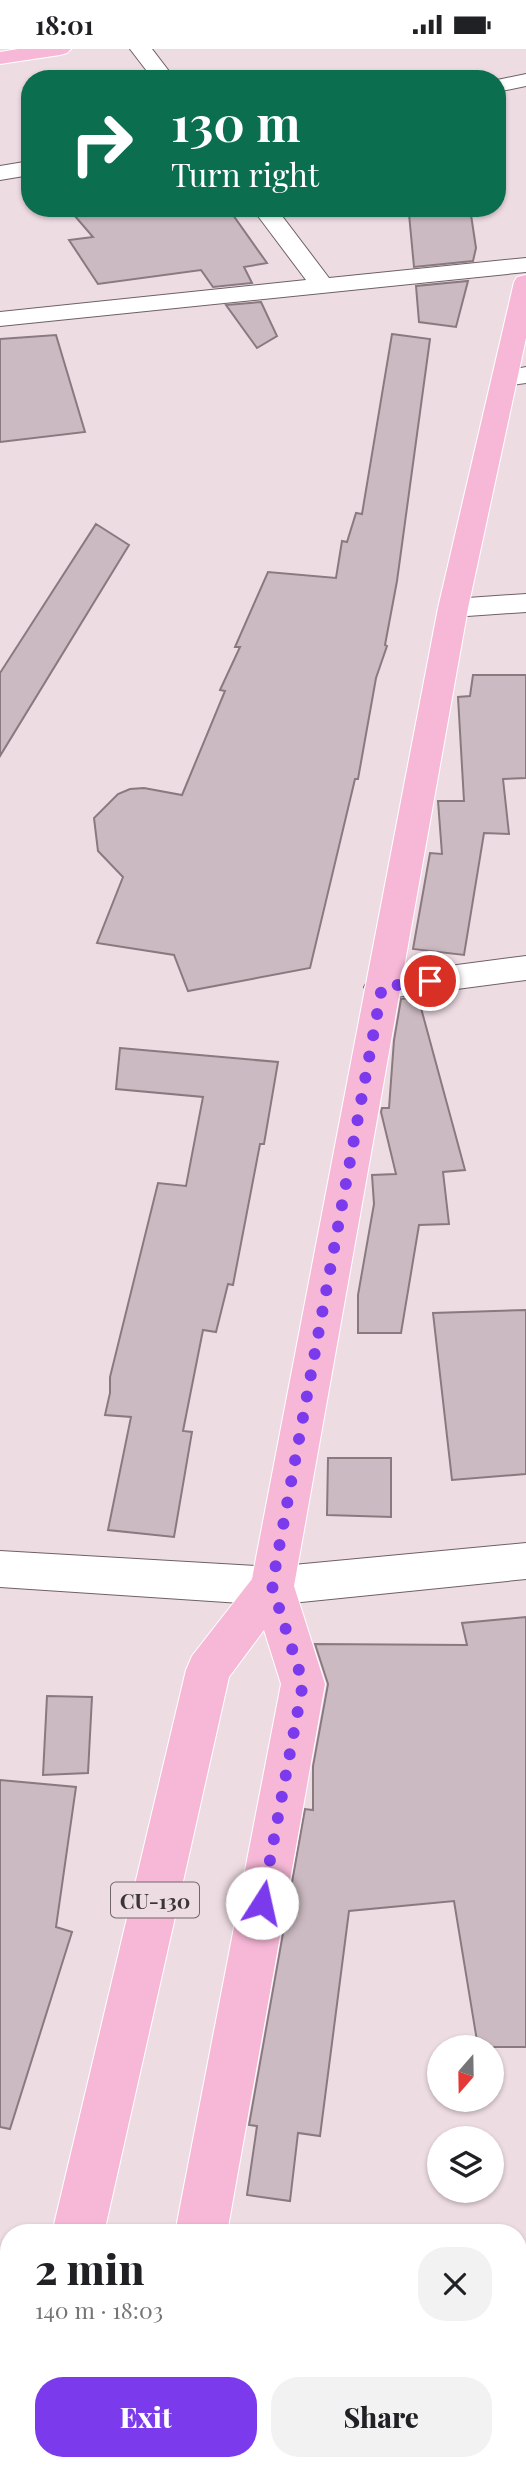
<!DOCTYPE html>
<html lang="en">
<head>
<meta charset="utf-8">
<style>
  body { margin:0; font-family:"Playfair Display",serif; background:#f2f2f2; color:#202124; height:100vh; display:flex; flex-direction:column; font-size:26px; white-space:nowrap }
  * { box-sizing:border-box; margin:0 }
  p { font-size:23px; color:#757577 }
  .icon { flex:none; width:38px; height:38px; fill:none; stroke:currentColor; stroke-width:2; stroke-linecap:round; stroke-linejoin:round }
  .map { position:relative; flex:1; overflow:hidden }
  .side { position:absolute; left:0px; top:2175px; width:527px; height:247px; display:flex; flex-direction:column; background:#fff; border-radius:28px 28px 0 0; box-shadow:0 2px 5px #0004 }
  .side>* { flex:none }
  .hud { position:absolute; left:21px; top:21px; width:485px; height:147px; border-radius:28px; box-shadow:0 2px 5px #0004; background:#0b6e4f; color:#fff; overflow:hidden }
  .needle { width:46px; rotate:200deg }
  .controls { position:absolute; left:427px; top:1986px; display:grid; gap:14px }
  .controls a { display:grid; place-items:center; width:77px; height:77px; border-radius:50%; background:#fff; box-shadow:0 2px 5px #0004; font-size:35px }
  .pin { position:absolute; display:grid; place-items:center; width:60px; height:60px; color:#fff; margin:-30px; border:4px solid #fff; border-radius:50%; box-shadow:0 2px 7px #0007 }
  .me { position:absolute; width:77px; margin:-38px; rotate:10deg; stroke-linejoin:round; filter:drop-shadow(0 0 5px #0008) }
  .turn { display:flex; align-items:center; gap:24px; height:147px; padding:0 35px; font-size:32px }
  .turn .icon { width:91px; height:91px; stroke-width:2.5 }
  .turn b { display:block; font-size:49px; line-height:60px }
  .round { display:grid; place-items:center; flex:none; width:74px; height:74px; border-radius:28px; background:#f2f2f2 }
  .headline { display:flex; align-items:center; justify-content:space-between; height:119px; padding:0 35px }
  h1 { font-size:42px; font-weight:800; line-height:52px }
  .primary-button { display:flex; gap:14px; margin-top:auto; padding:14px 35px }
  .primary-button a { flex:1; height:80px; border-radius:28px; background:#7c3aed; color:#fff; font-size:28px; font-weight:800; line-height:80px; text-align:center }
  .primary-button a+a { background:#f2f2f2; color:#202124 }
  .status { display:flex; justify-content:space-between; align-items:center; height:49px; padding:0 35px; background:#fff; direction:ltr }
  .status svg { height:19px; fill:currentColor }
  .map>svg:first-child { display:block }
  .building { fill:#cbbac1; stroke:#897a80; stroke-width:2 }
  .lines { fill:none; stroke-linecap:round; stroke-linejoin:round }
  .minor-casing { stroke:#6f6066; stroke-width:2 }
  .major-casing { stroke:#fff; stroke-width:2 }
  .minor { fill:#fff; fill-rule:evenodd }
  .major { fill:#f7b8d7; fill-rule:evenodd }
  .route { stroke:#7c3aed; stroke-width:12; stroke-dasharray:0 21.6 }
  .labels { text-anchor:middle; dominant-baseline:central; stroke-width:6; stroke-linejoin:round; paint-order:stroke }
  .shield { fill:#eedce3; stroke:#71676b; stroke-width:2 }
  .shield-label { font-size:21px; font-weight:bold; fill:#3c3538 }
</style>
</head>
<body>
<div class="status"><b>18:01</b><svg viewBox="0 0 49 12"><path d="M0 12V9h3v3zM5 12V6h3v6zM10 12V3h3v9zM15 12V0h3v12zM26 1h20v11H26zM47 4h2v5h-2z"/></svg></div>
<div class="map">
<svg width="526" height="2421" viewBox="0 0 526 2421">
  <rect width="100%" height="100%" fill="#eedce3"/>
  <path class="building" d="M68 159H228L267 214 244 218 252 234 213 238 201 221 98 235 69 191 93 188Z
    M419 159H470L476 199 473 212 414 218 409 165H418Z
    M468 232 456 278 419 273 416 237Z
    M261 253 277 287 257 299 226 256Z
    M392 285 430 290 397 532 385 596 387 597 376 629 358 730H355L310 919 188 942 174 906 97 894 123 828 98 802 94 769 118 745 130 740 144 739 182 746 225 642 220 641 240 598H235L268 523 336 529 342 492 347 493 356 464 362 465Z
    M56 286 85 383 0 393V290Z
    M96 475 129 496 0 707V624Z
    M473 626H526V729L503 730 509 785 484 784 464 906 413 900 430 804 442 805 438 752H464L458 648 470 647Z
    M418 948 465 1121 443 1123 449 1175 419 1176 401 1284H358V1246L374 1155 372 1126 396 1125 381 1063 382 1059H389L394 991 401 950Z
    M120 999 278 1013 264 1095H260L233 1236 228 1235 216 1283 203 1281 183 1382 192 1383 174 1488 108 1481 131 1368 105 1366 110 1344V1328L158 1134 186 1137 203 1048 116 1040Z
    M526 1261V1425L452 1431 433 1264Z
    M328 1409H391V1468L327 1466Z
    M526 1568V1998H478L454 1852 349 1862 320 2087 298 2084 290 2152 247 2146 257 2077 249 2076 305 1760 313 1761V1717L328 1635 315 1595 467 1596 462 1574Z
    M47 1647 92 1648 88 1724 43 1726Z
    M0 1731 76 1738 56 1878 72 1883 10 2080 0 2078Z"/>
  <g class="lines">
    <defs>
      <path id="minor" d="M130 0H152L175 30H153Z
        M526 25V37L497 43V31Z
        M30 112V126L0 131V117Z
        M252 159H276L329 229 526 209V223L0 277V263L306 231Z
        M526 318V334L505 337 496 334 492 329 496 324Z
        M526 545V563L453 568 443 565 438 559 443 553 453 550Z
        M526 907V931L381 950 369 946 364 938 369 930 381 926Z
        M526 1494V1530L272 1556 0 1538V1502L272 1518Z
        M526 2224V2278L518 2279V2225Z"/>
      <path id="major" d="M18 0H71L67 4 60 6 0 15V3Z
        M526 226V289L468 559 294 1537 325 1635 227 2184H175L281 1635 264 1581 229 1628 104 2184H52L186 1621 192 1607 252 1530 438 559 514 233 517 228Z
        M9 2392V2413H53L51 2421H0V2406L5 2393Z
        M129 2413H185L183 2421H127Z"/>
    </defs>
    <use href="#minor" class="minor-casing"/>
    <use href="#major" class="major-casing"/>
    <use href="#minor" class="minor"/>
    <use href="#major" class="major"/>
  </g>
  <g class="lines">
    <path class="route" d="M262 1854 303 1634 272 1537 382 938 430 932"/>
  </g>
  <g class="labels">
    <rect class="shield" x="111" y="1833.5" width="88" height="35" rx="5"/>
    <g class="shield-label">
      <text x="155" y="1851">CU-130</text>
    </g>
  </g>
</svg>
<div class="controls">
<a><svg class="needle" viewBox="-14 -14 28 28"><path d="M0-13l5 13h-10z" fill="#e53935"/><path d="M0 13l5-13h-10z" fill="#757577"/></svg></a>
<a><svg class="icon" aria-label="layers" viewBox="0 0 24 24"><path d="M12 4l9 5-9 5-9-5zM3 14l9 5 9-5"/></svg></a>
</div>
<div class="pin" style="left:430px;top:932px;background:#d93025"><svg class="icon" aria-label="arrive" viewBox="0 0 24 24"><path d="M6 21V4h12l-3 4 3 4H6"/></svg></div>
<svg class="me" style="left:262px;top:1854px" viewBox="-20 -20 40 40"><circle r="19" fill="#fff"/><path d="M0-13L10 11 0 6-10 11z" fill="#7c3aed"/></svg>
<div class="hud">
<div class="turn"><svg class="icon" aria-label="right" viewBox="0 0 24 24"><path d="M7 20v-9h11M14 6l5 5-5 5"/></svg><div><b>130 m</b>Turn right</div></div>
</div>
<section class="side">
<div class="headline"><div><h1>2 min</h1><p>140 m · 18:03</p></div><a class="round"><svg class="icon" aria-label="close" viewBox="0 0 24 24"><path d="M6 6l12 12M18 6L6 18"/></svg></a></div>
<div class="primary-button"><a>Exit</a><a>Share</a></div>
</section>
</div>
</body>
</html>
